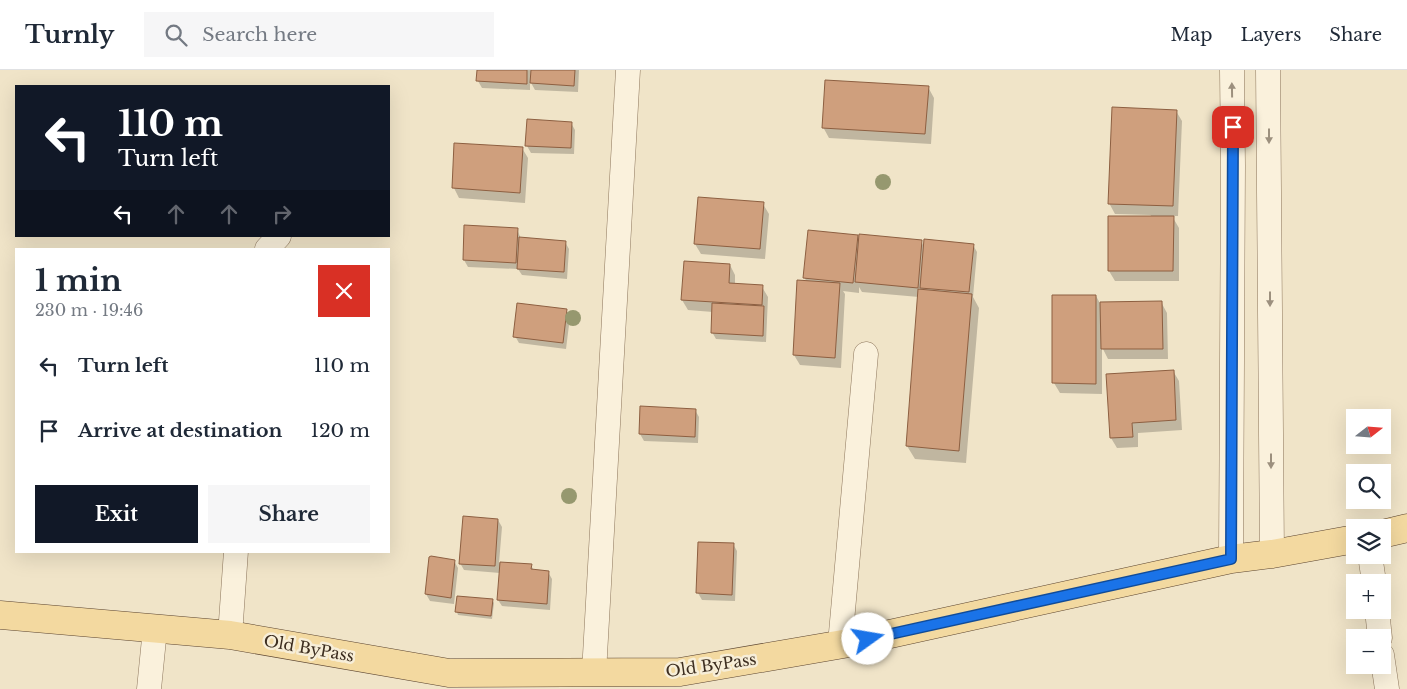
<!DOCTYPE html>
<html lang="en">
<head>
<meta charset="utf-8">
<style>
  body { margin:0; font-family:"Libre Baskerville",serif; background:#f6f6f7; color:#1f2937; height:100vh; display:flex; flex-direction:column; font-size:19px; white-space:nowrap }
  * { box-sizing:border-box; margin:0 }
  p { font-size:16px; color:#747a83 }
  .icon { flex:none; width:28px; height:28px; fill:none; stroke:currentColor; stroke-width:2; stroke-linecap:round; stroke-linejoin:round }
  .map { position:relative; flex:1; overflow:hidden }
  .sheet { position:absolute; left:15px; top:178px; width:375px; height:305px; display:flex; flex-direction:column; background:#fff; border-radius:0px; box-shadow:0 5px 20px #0002 }
  .sheet>* { flex:none }
  .hud { position:absolute; left:15px; top:15px; width:375px; height:152px; border-radius:0px; box-shadow:0 5px 20px #0002; background:#111827; color:#fff; overflow:hidden }
  .needle { width:32px; rotate:73deg }
  .controls { position:absolute; left:1346px; top:339px; display:grid; gap:10px }
  .controls a { display:grid; place-items:center; width:45px; height:45px; border-radius:0px; background:#fff; box-shadow:0 5px 20px #0002; font-size:25px }
  .pin { position:absolute; display:grid; place-items:center; width:42px; height:42px; color:#fff; margin:-21px; border-radius:10px; box-shadow:0 2px 8px #0006 }
  .me { position:absolute; width:55px; margin:-28px; rotate:77deg; stroke-linejoin:round; filter:drop-shadow(0 0 4px #0008) }
  .turn { display:flex; align-items:center; gap:18px; height:105px; padding:0 20px; font-size:22px }
  .turn .icon { width:65px; height:65px; stroke-width:2.5 }
  .turn b { display:block; font-size:35px; line-height:42px }
  .lanes { display:flex; align-items:center; height:48px; padding:0 20px; background:#0003; justify-content:center; gap:25px; direction:ltr }
  .lanes .off { opacity:.35 }
  .round { display:grid; place-items:center; flex:none; width:52px; height:52px; border-radius:0px; background:#f6f6f7 }
  .head { display:flex; align-items:center; justify-content:space-between; height:85px; padding:0 20px }
  h1 { font-size:30px; font-weight:700; line-height:38px }
  .button { display:flex; gap:10px; margin-top:auto; padding:10px 20px }
  .button a { flex:1; height:58px; border-radius:0px; background:#111827; color:#fff; font-size:20px; font-weight:700; line-height:58px; text-align:center }
  .button a+a { background:#f6f6f7; color:#1f2937 }
  ul { padding:0; list-style:none }
  li { display:flex; align-items:center; gap:15px; height:65px; padding:0 20px }
  li div { flex:1 }
  li b { display:block; font-size:19px }
  li em { font-style:normal }
  header { display:flex; align-items:center; gap:30px; box-sizing:border-box; height:70px; padding:0 25px; background:#fff; border-bottom:1px solid #e0e1e3 }
  header strong { font-size:24px }
  nav { display:flex; gap:28px; margin-inline-start:auto; font-size:18px }
  .search { width:350px; height:45px; background:#f6f6f7; display:flex; align-items:center; gap:12px; box-sizing:border-box; padding:0 18px; border-radius:0px; color:#747a83; font-size:19px }
  .map>svg:first-child { display:block }
  .shadow { fill:#0003 }
  .building { fill:#cf9f7d; stroke:#8d5f41 }
  .lines { fill:none; stroke-linecap:round; stroke-linejoin:round }
  .minor-casing { stroke:#8d765c; stroke-width:25 }
  .major-casing { stroke:#5b4430; stroke-width:29 }
  .minor { stroke:#faf1dc; stroke-width:24 }
  .major { stroke:#f3d9a0; stroke-width:28 }
  .tree { fill:#96986f }
  .oneway { fill:#9c907e }
  .route-casing { stroke:#114b97; stroke-width:12 }
  .route { stroke:#1a73e8; stroke-width:9 }
  .labels { text-anchor:middle; dominant-baseline:central; stroke-width:5; stroke-linejoin:round; paint-order:stroke }
  .street-label { font-size:16px; fill:#3d2e20; stroke:#f7eed8 }
</style>
</head>
<body>
<header>
<strong>Turnly</strong>
<div class="search"><svg class="icon" aria-label="search" viewBox="0 0 24 24"><circle cx="10" cy="10" r="6"/><path d="M15 15l6 6"/></svg>Search here</div>
<nav><a>Map</a><a>Layers</a><a>Share</a></nav>
</header>
<div class="map">
<svg width="1407" height="619" viewBox="0 0 1407 619">
  <rect width="100%" height="100%" fill="#f0e4c8"/>
  <path class="shadow" d="M478 0H579L578 22 535 20 530 11V20L482 18 478 11Z
    M928 17 934 28 931 74 829 68 823 57Z
    M1176 41 1182 51 1178 146H1172L1179 158V211H1115L1109 201 1150 147 1151 145 1115 144 1109 133Z
    M571 53 575 60 574 84 531 83 527 76Z
    M522 78 528 88 525 133 459 128 454 118Z
    M763 134 769 144 765 189 701 184 695 174Z
    M517 159 521 169 565 172 569 179 567 209 522 205 518 199 468 197 464 190Z
    M857 166 860 171H921L924 177 973 175 977 182 973 227 979 238 966 393 915 389 907 376 919 227 862 222 859 217V223L843 221 845 224 841 298 800 295 794 285 807 212 804 207Z
    M730 195 735 205V215L762 217 768 227 766 272 716 269 712 262 713 242 688 240 682 230Z
    M1054 226H1096L1102 237 1161 232 1167 243 1168 289H1108L1102 277V324L1060 323 1054 313Z
    M566 240 570 247 566 279 519 273 515 266Z
    M1173 301 1179 311 1182 360 1138 363V377L1117 378 1111 368 1108 305Z
    M695 340 699 347 698 373 644 371 640 364Z
    M498 450 502 457 499 493 531 495 534 501 548 502 552 509 550 540 502 536 498 530 500 503 464 500 460 493Z
    M733 474 737 481 735 531 702 530 698 523Z
    M454 491 458 498 454 534 430 531 426 524Z
    M492 530 494 533 492 549 458 545 457 542Z"/>
  <path class="building" d="M477 0H527V14L476 11Z
    M531 0H575L574 16 530 13Z
    M825 10 929 16 925 64 822 58Z
    M1112 37 1177 40 1173 136 1108 134Z
    M527 49 572 52 571 78 525 76Z
    M454 73 523 77 520 123 452 118Z
    M698 127 764 132 760 179 694 174Z
    M1108 146H1174L1173 201H1108Z
    M464 155 518 158 516 193 463 190Z
    M808 160 858 165 853 213 803 208Z
    M859 164 922 170 918 218 855 212Z
    M519 167 566 171 564 202 517 199Z
    M924 169 974 174 969 222 920 218Z
    M684 191 730 194 729 213 763 215 762 235 681 230Z
    M797 210 840 213 835 288 793 285Z
    M918 219 972 224 959 381 906 376Z
    M1052 225H1096V314L1052 313Z
    M1162 231 1163 279H1101L1100 232Z
    M517 233 567 239 563 273 513 267Z
    M712 233 764 236 763 266 711 263Z
    M1174 300 1176 350 1132 353 1133 367 1110 368 1106 304Z
    M640 336 696 339 695 367 639 364Z
    M463 446 498 449 495 496 459 494Z
    M698 472 734 473 732 525 696 523Z
    M431 486 455 490 451 528 425 524 429 487Z
    M500 492 532 494 531 499 549 501 547 534 497 530Z
    M457 526 493 529 491 546 455 542Z"/>
  <g class="lines">
    <defs>
      <path id="minor" d="M1268 0 1272 484
        M267 179 279 166
        M1370 485 1374 512
        M1231 489 1233 95 1232 0
        M1377 540 1380 568
        M230 565 236 481
        M840 574 866 284
        M1382 585 1387 619
        M594 603 628 0
        M149 619 155 559"/>
      <path id="major" d="M1382 464 1407 458
        M0 545 230 565 449 603 680 602 849 573 1231 489 1272 484 1355 469"/>
    </defs>
    <use href="#minor" class="minor-casing"/>
    <use href="#major" class="major-casing"/>
    <use href="#minor" class="minor"/>
    <use href="#major" class="major"/>
  </g>
  <g class="tree">
    <circle cx="883" cy="112" r="8"/>
    <circle cx="573" cy="248" r="8"/>
    <circle cx="569" cy="426" r="8"/>
  </g>
  <defs><path id="oneway-solid" d="M-6-.8H1V-3.2L6.5 0L1 3.2V.8H-6Z" transform="scale(1.25)"/></defs>
  <g class="oneway">
    <use href="#oneway-solid" transform="translate(1232 20) rotate(-91)"/>
    <use href="#oneway-solid" transform="translate(1269 66) rotate(90)"/>
    <use href="#oneway-solid" transform="translate(1270 229) rotate(90)"/>
    <use href="#oneway-solid" transform="translate(1271 391) rotate(90)"/>
  </g>
  <g class="lines">
    <defs>
      <path id="route" d="M868 569 1231 489 1233 57"/>
    </defs>
    <use href="#route" class="route-casing"/>
    <use href="#route" class="route"/>
  </g>
  <g class="labels">
    <g class="street-label">
      <text transform="translate(309 578) rotate(10)">Old ByPass</text>
      <text transform="translate(711 595) rotate(-8)">Old ByPass</text>
    </g>
  </g>
</svg>
<div class="controls">
<a><svg class="needle" viewBox="-14 -14 28 28"><path d="M0-13l5 13h-10z" fill="#e53935"/><path d="M0 13l5-13h-10z" fill="#747a83"/></svg></a>
<a><svg class="icon" aria-label="search" viewBox="0 0 24 24"><circle cx="10" cy="10" r="6"/><path d="M15 15l6 6"/></svg></a>
<a><svg class="icon" aria-label="layers" viewBox="0 0 24 24"><path d="M12 4l9 5-9 5-9-5zM3 14l9 5 9-5"/></svg></a>
<a>+</a>
<a>−</a>
</div>
<div class="pin" style="left:1233px;top:57px;background:#d93025"><svg class="icon" aria-label="arrive" viewBox="0 0 24 24"><path d="M6 21V4h12l-3 4 3 4H6"/></svg></div>
<svg class="me" style="left:868px;top:569px" viewBox="-20 -20 40 40"><circle r="19" fill="#fff"/><path d="M0-13L10 11 0 6-10 11z" fill="#1a73e8"/></svg>
<div class="hud">
<div class="turn"><svg class="icon" aria-label="left" viewBox="0 0 24 24"><path d="M17 20v-9H6M10 6l-5 5 5 5"/></svg><div><b>110 m</b>Turn left</div></div>
<div class="lanes"><svg class="icon" aria-label="left" viewBox="0 0 24 24"><path d="M17 20v-9H6M10 6l-5 5 5 5"/></svg><svg class="icon off" aria-label="ahead" viewBox="0 0 24 24"><path d="M12 20V5M6 11l6-6 6 6"/></svg><svg class="icon off" aria-label="ahead" viewBox="0 0 24 24"><path d="M12 20V5M6 11l6-6 6 6"/></svg><svg class="icon off" aria-label="right" viewBox="0 0 24 24"><path d="M7 20v-9h11M14 6l5 5-5 5"/></svg></div>
</div>
<section class="sheet">
<div class="head"><div><h1>1 min</h1><p>230 m · 19:46</p></div><a class="round" style="background:#d93025;color:#fff"><svg class="icon" aria-label="close" viewBox="0 0 24 24"><path d="M6 6l12 12M18 6L6 18"/></svg></a></div>
<ul>
<li><svg class="icon" aria-label="left" viewBox="0 0 24 24"><path d="M17 20v-9H6M10 6l-5 5 5 5"/></svg><div><b>Turn left</b></div><em>110 m</em></li>
<li><svg class="icon" aria-label="arrive" viewBox="0 0 24 24"><path d="M6 21V4h12l-3 4 3 4H6"/></svg><div><b>Arrive at destination</b></div><em>120 m</em></li>
</ul>
<div class="button"><a>Exit</a><a>Share</a></div>
</section>
</div>
</body>
</html>
